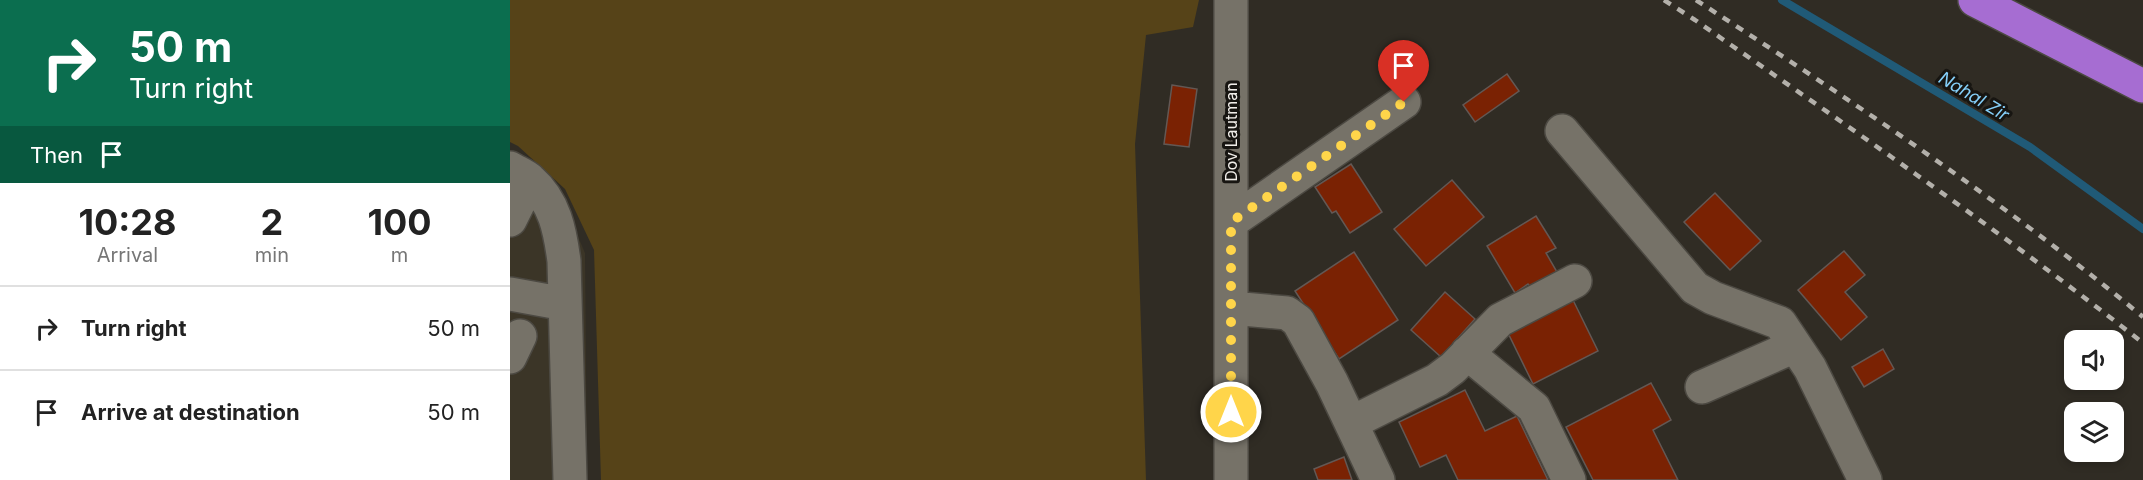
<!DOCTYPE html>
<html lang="en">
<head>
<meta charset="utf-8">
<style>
  body { margin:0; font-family:Inter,sans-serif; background:#f2f2f2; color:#222; height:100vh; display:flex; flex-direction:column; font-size:22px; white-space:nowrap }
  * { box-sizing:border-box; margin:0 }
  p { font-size:20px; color:#767676 }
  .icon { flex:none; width:33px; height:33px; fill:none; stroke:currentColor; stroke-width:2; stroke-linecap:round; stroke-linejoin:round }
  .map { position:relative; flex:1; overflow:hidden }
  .drawer { display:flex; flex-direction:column; background:#fff; width:510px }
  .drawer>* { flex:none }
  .top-card { background:#0b6e4f; color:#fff; overflow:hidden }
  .fabs { position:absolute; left:1554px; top:330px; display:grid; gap:12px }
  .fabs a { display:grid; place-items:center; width:60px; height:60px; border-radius:12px; background:#fff; box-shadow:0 3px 9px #0003; font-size:30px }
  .pin { position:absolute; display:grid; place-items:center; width:51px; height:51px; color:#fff; margin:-62px -26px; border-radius:50% 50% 50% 0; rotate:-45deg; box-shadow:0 0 6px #0007 }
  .pin .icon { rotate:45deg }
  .me { position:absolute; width:66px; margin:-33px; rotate:0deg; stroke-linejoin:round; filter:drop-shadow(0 0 4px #0008) }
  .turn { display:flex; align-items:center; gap:21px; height:126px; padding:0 30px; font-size:27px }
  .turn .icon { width:78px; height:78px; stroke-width:2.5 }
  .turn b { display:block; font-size:42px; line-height:51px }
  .then { display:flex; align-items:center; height:57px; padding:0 30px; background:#0003; gap:12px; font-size:22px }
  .eta { display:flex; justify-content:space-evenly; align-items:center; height:102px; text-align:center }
  .eta b { font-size:36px; font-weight:700; line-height:42px }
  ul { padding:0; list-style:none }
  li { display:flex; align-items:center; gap:18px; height:84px; padding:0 30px; border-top:2px solid #e0e0e0 }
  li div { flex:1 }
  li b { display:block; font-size:22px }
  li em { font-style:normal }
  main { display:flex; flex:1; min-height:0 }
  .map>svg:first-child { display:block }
  .built { fill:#3b3527 }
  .green { fill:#564318 }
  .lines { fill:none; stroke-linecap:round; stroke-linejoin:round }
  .stream { stroke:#205a77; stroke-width:8 }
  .building { fill:#7a2203; stroke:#635854; stroke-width:1.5 }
  .minor-casing { stroke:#4c4942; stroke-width:36 }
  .highway-casing { stroke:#4c4942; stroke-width:36 }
  .minor { stroke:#767268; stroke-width:33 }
  .highway { stroke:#a66dd2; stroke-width:33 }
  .rail { stroke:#b3b0aa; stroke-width:4.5; stroke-dasharray:8 8; stroke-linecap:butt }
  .route { stroke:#ffd54a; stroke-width:10; stroke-dasharray:0 18 }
  .labels { text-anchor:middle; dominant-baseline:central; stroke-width:6; stroke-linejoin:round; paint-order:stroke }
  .street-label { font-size:16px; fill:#f1eee9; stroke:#171511 }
  .water-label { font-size:18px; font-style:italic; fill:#85cff9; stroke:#171511 }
</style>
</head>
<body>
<main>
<section class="drawer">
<div class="top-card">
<div class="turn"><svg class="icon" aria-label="right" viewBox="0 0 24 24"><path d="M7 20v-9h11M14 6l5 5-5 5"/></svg><div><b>50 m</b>Turn right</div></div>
<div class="then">Then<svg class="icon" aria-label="arrive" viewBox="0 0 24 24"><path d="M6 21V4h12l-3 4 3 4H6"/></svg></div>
</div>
<div class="eta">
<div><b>10:28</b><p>Arrival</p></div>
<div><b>2</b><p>min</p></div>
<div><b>100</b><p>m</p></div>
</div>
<ul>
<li><svg class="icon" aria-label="right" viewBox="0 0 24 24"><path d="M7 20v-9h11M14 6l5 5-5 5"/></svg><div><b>Turn right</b></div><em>50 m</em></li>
<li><svg class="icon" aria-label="arrive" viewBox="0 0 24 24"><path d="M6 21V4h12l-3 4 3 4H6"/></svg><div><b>Arrive at destination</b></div><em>50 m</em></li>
</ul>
</section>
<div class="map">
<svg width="1633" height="480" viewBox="0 0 1633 480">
  <rect width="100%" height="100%" fill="#302c24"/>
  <path class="built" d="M0 150 50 194 75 253 77 480H0Z"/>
  <path class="green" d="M0 0H689L683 27 636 35 625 144 636 480H91L84 250 55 189 8 146 0 142Z"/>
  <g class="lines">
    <path class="stream" d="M1272 0 1520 147 1633 229"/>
  </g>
  <path class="building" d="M997 74 1009 91 965 122 953 105Z
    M662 85 687 89 679 147 654 144Z
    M841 164 872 212 840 233 826 211 822 213 805 187Z
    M942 180 974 217 916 266 884 229Z
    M1205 193 1251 241 1220 270 1174 222Z
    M1026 216 1046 248 1036 253 1047 272 1021 288 1018 284 1005 293 977 246Z
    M1334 251 1355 275 1335 292 1357 317 1331 340 1288 290Z
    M844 252 888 320 829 359 785 291Z
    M935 292 965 319 931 357 901 330Z
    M1063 300 1088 351 1023 384 998 333Z
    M1373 349 1384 369 1354 387 1342 367Z
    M1141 383 1161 420 1143 430 1168 480H1083L1056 427Z
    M955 390 975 431 1007 416 1038 480H948L936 455 910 467 889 422Z
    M834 457 842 480H808L804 469Z"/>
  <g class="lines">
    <defs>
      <path id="minor" d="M1052 131 1185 288 1203 298 1270 323 1300 368 1355 480
        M0 168C6 172 15 175 20 180 45 202 50 231 54 261L60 480
        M0 220 20 180
        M721 222 894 102
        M0 294 55 304
        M721 308 777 313 788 321 822 383 868 480
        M957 353 1024 408 1059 480
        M0 357 10 336
        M1192 387 1285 346
        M841 423 927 380 943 368 990 320 1065 281
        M721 480V0"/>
      <path id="highway" d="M1465 0 1633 86"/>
    </defs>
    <use href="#minor" class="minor-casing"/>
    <use href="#highway" class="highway-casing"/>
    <use href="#minor" class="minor"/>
    <use href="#highway" class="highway"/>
    <path class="rail" d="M1154 0 1185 20C1336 125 1488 229 1633 343
      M1186 0C1339 99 1493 201 1633 317"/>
  </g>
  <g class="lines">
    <path class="route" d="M721 412V222L894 102"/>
  </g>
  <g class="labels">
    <g class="street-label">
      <text transform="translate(721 132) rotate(-90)">Dov Lautman</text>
    </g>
    <g class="water-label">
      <text transform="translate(1464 96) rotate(31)">Nahal Zir</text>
    </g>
  </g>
</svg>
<div class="fabs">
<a><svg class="icon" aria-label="sound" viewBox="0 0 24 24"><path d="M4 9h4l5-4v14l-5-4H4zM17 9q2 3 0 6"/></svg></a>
<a><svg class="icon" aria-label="layers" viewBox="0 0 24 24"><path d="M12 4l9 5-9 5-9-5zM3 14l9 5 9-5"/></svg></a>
</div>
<div class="pin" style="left:894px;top:102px;background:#d93025"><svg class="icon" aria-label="arrive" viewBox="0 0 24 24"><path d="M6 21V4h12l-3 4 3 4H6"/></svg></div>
<svg class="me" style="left:721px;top:412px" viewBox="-20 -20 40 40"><circle r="17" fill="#ffd54a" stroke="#fff" stroke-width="3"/><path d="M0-11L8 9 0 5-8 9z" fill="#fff"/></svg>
</div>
</main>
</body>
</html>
